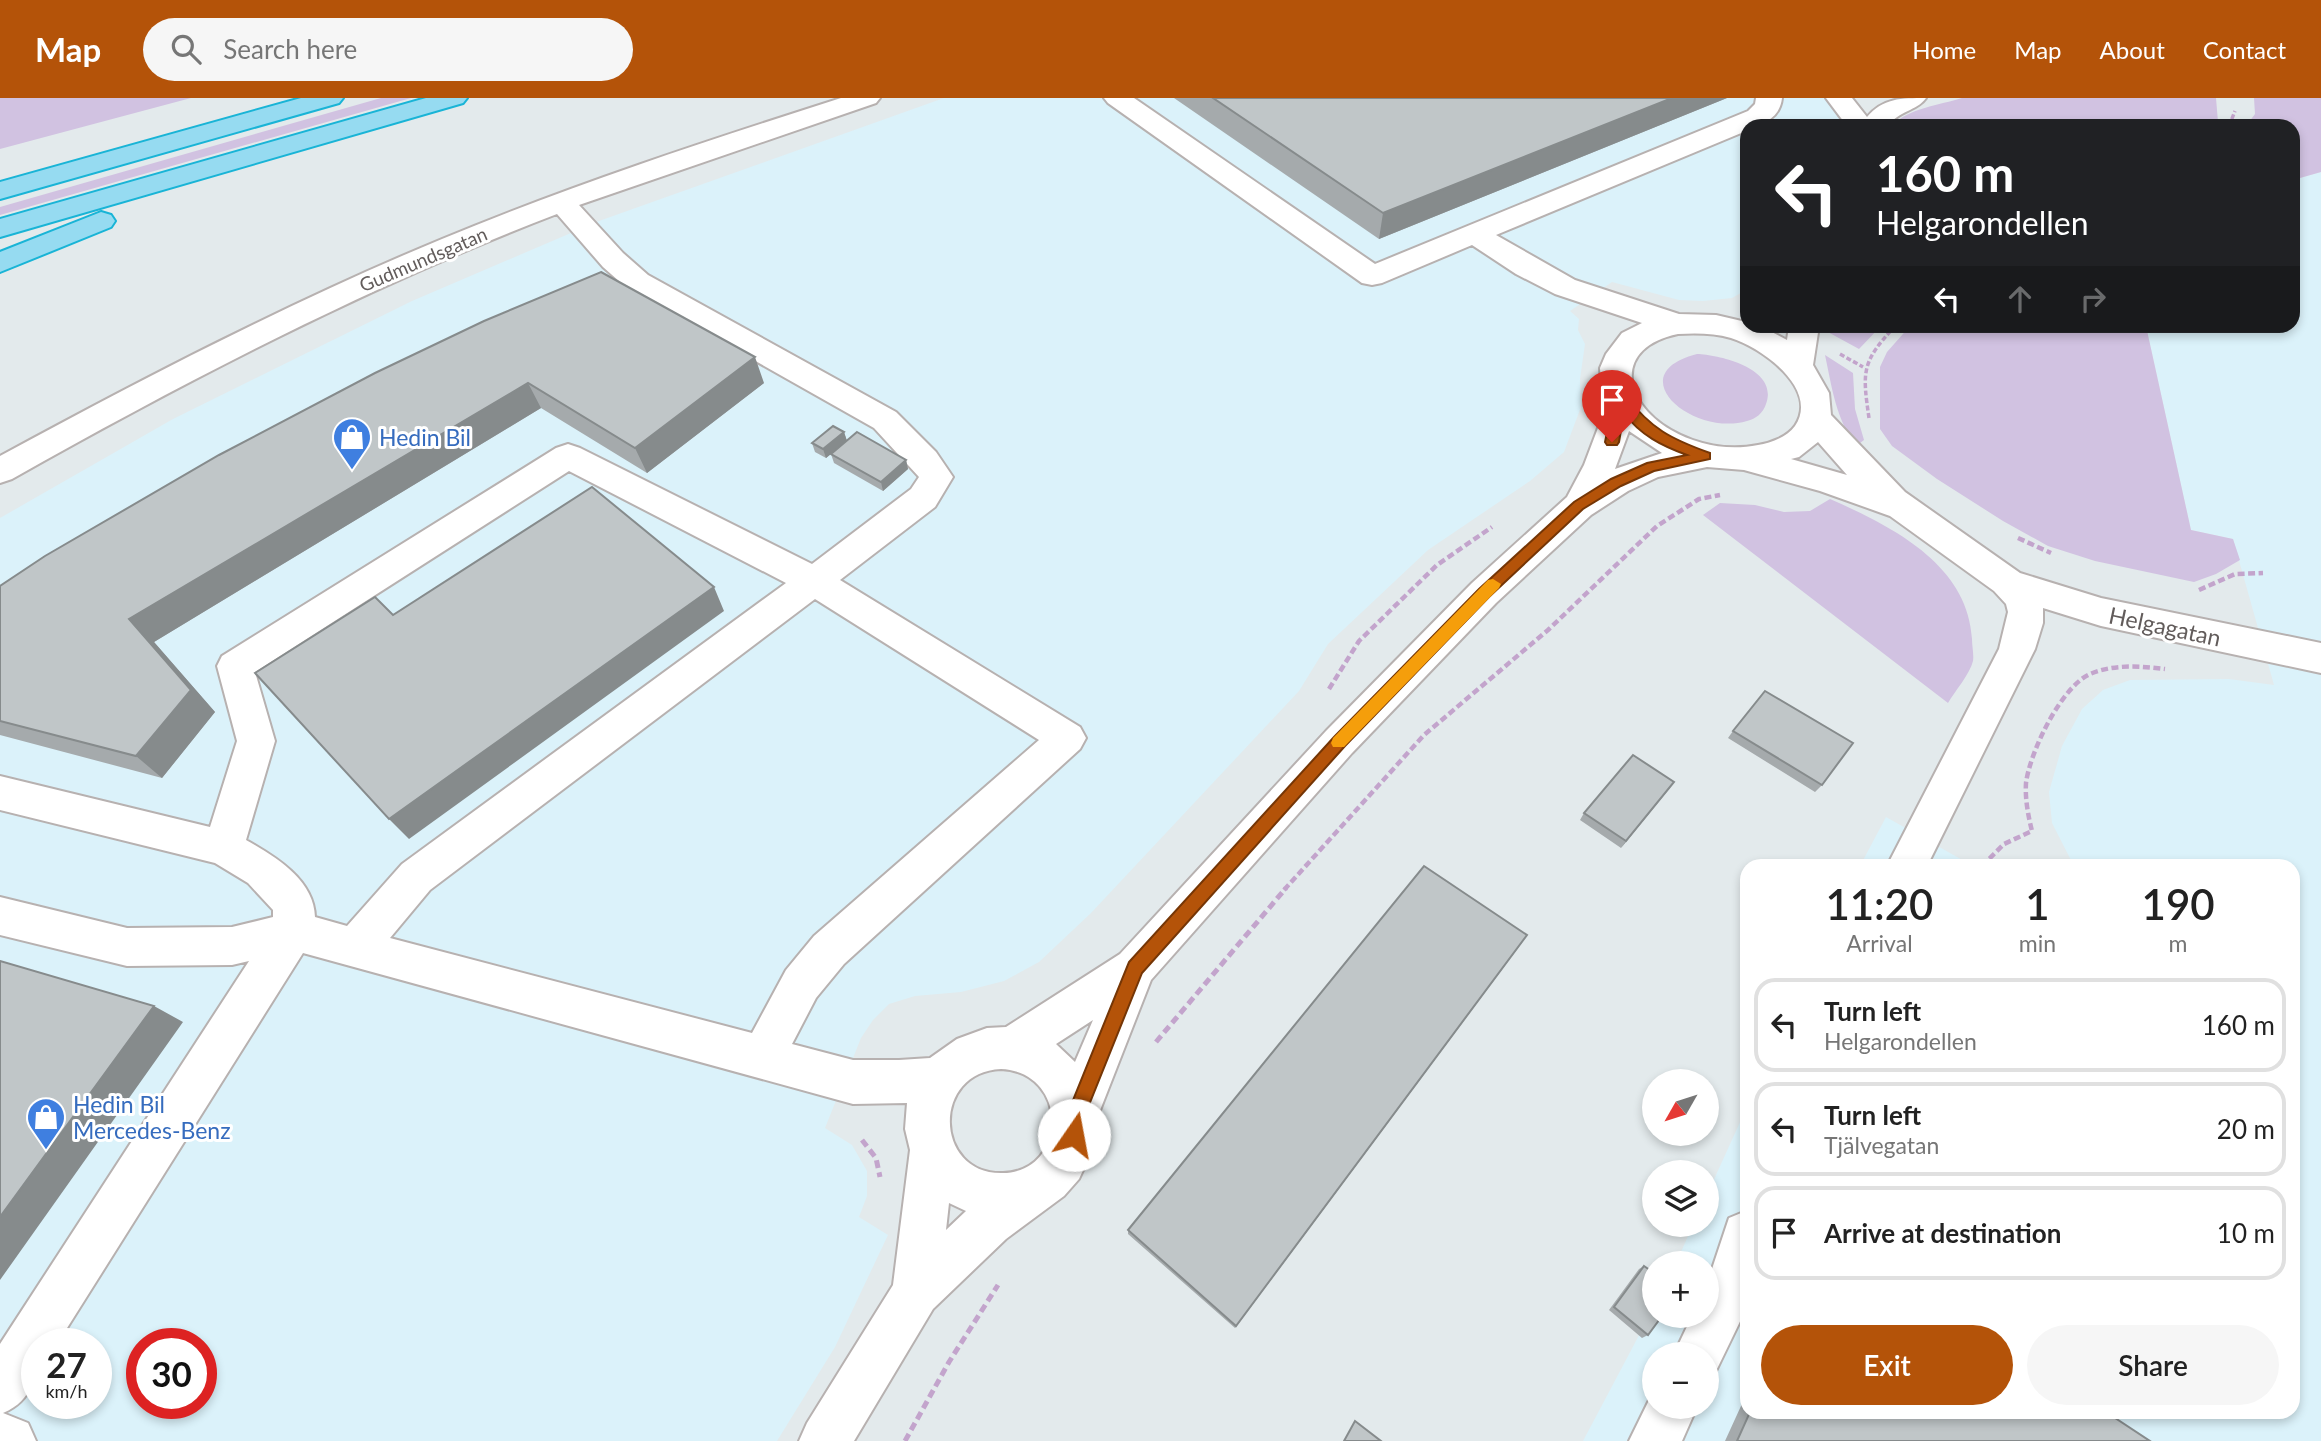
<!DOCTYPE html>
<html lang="en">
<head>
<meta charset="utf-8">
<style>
  body { margin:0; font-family:Lato,sans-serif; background:#f6f6f6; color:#222; height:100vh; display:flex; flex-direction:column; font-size:26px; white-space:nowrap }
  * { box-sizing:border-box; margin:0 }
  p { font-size:23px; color:#767676 }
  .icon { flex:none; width:38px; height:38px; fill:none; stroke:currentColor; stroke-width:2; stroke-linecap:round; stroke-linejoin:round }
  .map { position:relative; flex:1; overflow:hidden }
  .panel { position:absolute; left:1740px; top:761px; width:560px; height:560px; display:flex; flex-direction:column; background:#fff; border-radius:21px; box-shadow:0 4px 10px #0003 }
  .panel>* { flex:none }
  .hud { position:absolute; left:1740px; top:21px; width:560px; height:214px; border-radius:21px; box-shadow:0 4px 10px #0003; background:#202124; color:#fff; overflow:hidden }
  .needle { width:46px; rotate:231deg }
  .controls { position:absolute; left:1642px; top:971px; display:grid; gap:14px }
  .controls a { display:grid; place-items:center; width:77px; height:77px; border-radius:50%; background:#fff; box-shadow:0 4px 10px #0003; font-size:35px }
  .speed { position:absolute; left:21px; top:1230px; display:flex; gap:14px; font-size:35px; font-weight:700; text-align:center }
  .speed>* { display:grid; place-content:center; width:91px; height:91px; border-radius:50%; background:#fff; box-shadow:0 4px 10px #0003; line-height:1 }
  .speed small { font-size:18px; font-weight:400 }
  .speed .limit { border:10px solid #d22; background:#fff; color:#111 }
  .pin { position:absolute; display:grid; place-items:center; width:60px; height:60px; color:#fff; margin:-72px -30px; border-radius:50% 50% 50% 0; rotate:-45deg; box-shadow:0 0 7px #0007 }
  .pin .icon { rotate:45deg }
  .me { position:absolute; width:77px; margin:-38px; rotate:12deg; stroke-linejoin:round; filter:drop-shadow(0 0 5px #0008) }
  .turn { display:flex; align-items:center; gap:24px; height:147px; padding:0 21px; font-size:32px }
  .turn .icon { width:91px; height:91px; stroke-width:2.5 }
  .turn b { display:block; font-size:49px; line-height:60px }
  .lanes { display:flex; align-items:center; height:66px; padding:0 21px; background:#0003; justify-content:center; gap:35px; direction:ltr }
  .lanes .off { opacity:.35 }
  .eta { display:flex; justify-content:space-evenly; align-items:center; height:119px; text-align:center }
  .eta b { font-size:42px; font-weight:600; line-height:49px }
  .action { display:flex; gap:14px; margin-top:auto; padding:14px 21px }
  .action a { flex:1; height:80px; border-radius:42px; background:#b45309; color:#fff; font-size:28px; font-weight:600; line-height:80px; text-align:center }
  .action a+a { background:#f6f6f6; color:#222 }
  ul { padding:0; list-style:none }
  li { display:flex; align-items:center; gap:21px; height:94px; margin:0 14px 10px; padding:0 7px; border:4px solid #e0e0e0; border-radius:21px }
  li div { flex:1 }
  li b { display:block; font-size:26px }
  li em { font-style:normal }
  header { display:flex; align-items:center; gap:42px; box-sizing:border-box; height:98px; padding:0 35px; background:#b45309; color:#fff }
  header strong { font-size:33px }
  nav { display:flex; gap:38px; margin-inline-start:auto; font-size:24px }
  .search { width:490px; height:63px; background:#f6f6f6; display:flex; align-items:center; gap:18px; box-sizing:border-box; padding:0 24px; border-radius:38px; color:#767676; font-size:26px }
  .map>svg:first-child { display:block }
  .commercial { fill:#dbf2fa; fill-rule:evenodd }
  .green { fill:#d1c2e1 }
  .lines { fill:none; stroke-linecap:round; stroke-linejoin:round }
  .minor-casing { stroke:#b7b1b0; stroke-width:4 }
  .highway-casing { stroke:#19b4d6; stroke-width:4 }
  .path-far2 { stroke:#c3a4cc; stroke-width:3.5; stroke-dasharray:5 2.5; stroke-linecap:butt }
  .path-far1 { stroke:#c3a4cc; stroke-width:4.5; stroke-dasharray:7 3.5; stroke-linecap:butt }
  .path { stroke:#c3a4cc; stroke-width:5; stroke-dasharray:8 4.5; stroke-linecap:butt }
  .minor { fill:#fff; fill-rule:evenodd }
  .highway { fill:#96dbf1; fill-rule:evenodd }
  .wall { fill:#a5aaac }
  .shaded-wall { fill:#868b8c }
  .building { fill:#c0c6c8; stroke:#868b8c; stroke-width:2 }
  .route { fill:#b45309; stroke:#753606; stroke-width:2 }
  .slow { fill:#f59e0b }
  .labels { text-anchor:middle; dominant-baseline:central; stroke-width:6; stroke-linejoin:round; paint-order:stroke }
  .far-street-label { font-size:19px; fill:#625c5b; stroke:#fff }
  .shop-label { font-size:23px; fill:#366cbe; stroke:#fff; text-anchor:start }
  .street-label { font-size:23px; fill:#625c5b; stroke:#fff }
</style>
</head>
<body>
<header>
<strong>Map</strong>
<div class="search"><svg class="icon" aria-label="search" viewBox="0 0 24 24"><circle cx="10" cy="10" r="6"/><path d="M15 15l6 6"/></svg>Search here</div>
<nav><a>Home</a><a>Map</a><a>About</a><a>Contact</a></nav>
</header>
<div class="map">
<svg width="2321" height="1343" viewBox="0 0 2321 1343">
  <rect width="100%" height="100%" fill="#e3eaec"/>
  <path class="commercial" d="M944 0H1829L1844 28H1746V192L1732 200 1703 203 1679 202 1612 184 1570 213 1579 221 1578 232 1585 246 1580 281 1581 309 1564 354 1530 383 1428 452 1328 546 1299 593 1091 815 1039 864 1004 883 961 894 915 898 889 906 873 922 861 940 825 1030 852 1047 867 1073V1098L859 1119 888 1137 835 1249 777 1343H0V420L173 321 412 203 599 123ZM37 1246H96V1306H37ZM142 1246H201V1306H142Z
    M2321 74V1343H1583L1654 1209V1218H1706V1166L1676 1165 1693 1127H1706V1099L1746 1011V1314H2292V768H2074L2052 725 2049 694 2062 648 2082 611 2103 592 2130 582 2229 581 2274 587 2233 441 2191 432 2146 228H2292L2293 82ZM1654 1256H1706V1309H1654Z
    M1886 719 1973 768H1860Z"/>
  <path class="green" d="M0 0H191L0 51Z
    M381 0H411L0 117V109Z
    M1962 0H2216L2218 24 2211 28H1892C1908 10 1940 7 1962 0Z
    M2254 0H2321V74L2293 82 2292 28H2246L2255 16Z
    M1827 228H1881L1859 251 1826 233Z
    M1910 228H2146L2191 432 2233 441 2240 462 2216 476 2194 484 2095 463 2048 448 2003 423 1937 381 1892 348 1880 331V269L1887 254Z
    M1697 256C1721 257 1779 271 1766 306 1763 315 1756 321 1747 323 1692 339 1619 276 1697 256Z
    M1825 257 1853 275 1855 311 1864 342 1856 348C1836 321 1832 290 1825 257Z
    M1830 401C1891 428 1968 466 1972 541 1972 548 1974 557 1973 563 1970 576 1955 593 1948 605L1703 417 1720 405 1755 407 1784 414 1810 413Z"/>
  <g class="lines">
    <defs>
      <path id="minor" d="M841 0H880L876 5 579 107 623 155 648 177 896 314 936 354 953 379 935 409 840 482 1080 629 1086 640 1080 651 844 866 816 900 792 946 853 962H899L930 960 957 941 987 930 1006 929 1120 856 1326 633 1472 485 1567 399 1584 367 1598 330 1606 299 1601 286 1600 270 1606 256 1622 235 1642 225 1555 196 1516 176 1472 147 1382 185 1372 187 1362 185 1108 5 1104 0H1134L1375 166 1748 13 1755 6 1756 0H1782C1780 19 1764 28 1746 28V33L1496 137 1575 182 1679 216 1716 217 1746 224V228L1764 230 1787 242 1789 228H1819L1813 267 1829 295 1831 317 1905 394 2020 475 2101 500 2321 545V575L2101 528 2043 510V525L2035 551 1927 768H1887L1999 551 2008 514 2006 506 1994 493 1890 418 1820 393 1744 372 1707 369 1658 379 1628 393 1591 417 1496 505 1352 655 1151 882 1097 1020 1095 1046 1079 1081 1064 1098 1006 1141 933 1211 854 1343H799L807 1325 893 1187 910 1052 905 1031 907 1005 853 1006 303 855 57 1246H37C37 1276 34 1302 3 1315L28 1325 36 1343H0V1246L249 863 232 867 127 868 0 837V799L127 830 232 829 273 819V812L248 785 215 765 0 712V678L210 729 237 643 217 568 222 558 556 350 568 346 580 350 812 466 911 391 919 379 874 330 628 191 603 169 557 116C367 189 188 282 12 381L0 385V358C144 280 290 204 442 141 572 87 706 43 841 0ZM1678 236C1696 235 1714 235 1731 240 1761 249 1820 291 1795 328 1787 339 1771 345 1758 347 1728 353 1697 347 1671 332 1621 303 1614 249 1678 236ZM1629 333 1662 355 1615 371ZM1818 344 1847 377 1791 361 1799 359ZM569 373 786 485 402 766 347 828 315 819C314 782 276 759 246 742L275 643 255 574ZM815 501 1039 642 814 838 786 872 752 935 390 840 430 792ZM1093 922 1075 964 1056 946ZM1001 971C1069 974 1069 1073 1003 1075 934 1077 931 974 1001 971ZM949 1105 966 1113 946 1132Z
        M1826 0H1852L1867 19C1883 0 1901 0 1926 0 1917 13 1898 13 1888 28H1847Z
        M1746 1113V1211L1716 1273 1706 1278V1256H1674L1692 1218H1706V1189L1729 1120Z
        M1654 1292V1309H1697L1682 1343H1629Z"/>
      <path id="highway" d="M301 0H343L339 5 0 101V84Z
        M426 0H467L463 5 0 139V121Z
        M101 114 111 117 115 123 111 129 0 174V154Z"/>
    </defs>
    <use href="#minor" class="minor-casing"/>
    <use href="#highway" class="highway-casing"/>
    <path class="path-far2" d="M2229 28 2235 13
      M1840 256 1863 269
      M1869 320C1862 272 1862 264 1895 228"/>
    <path class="path-far1" d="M2018 440 2051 455
      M2199 492 2235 476 2263 475
      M1329 591 1359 543 1437 467 1492 429
      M1982 768 2004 746 2032 733C2028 717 2025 701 2026 685 2030 654 2061 589 2090 576 2114 566 2140 568 2165 571
      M1284 792 1424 637 1548 532 1657 428 1699 401 1720 397"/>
    <path class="path" d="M1156 944 1286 790
      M862 1042 876 1060 880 1079
      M905 1343 949 1264 998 1187"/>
    <use href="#minor" class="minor"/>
    <use href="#highway" class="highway"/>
  </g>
  <path class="wall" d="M1174 0H1727L1379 141Z
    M375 275 764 285 647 375 541 310 154 544 215 614 162 680 0 637V488Z
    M844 334 847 343 826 360 815 354 812 345Z
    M831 356 906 362 908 371 883 393 834 365Z
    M1733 633 1822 687 1815 694 1728 640Z
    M1674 684 1621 750 1580 722 1584 715Z
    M1523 843 1235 1230 1128 1136V1132Z
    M1644 1168 1648 1237 1642 1240 1609 1212 1639 1171Z
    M1746 1297V1314H2106L2150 1343H1725Z"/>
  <path class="shaded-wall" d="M1672 0H1727L1379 141 1383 115Z
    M755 259 764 285 647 375 635 350Z
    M528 285 541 310 154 544 215 614 162 680 136 658 129 521Z
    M844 334 847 343 826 360 823 351Z
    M906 362 908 371 883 393 881 384Z
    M714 489 724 513 409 741 389 721Z
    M1674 684 1669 691 1621 750 1626 743Z
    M1527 837 1523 843 1235 1230 1236 1228Z
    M154 908 183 924 0 1182V1119Z"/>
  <path class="building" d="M1213 0H1672L1383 115Z
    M601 174 755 259 635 350 528 285 129 521 191 592 136 658 0 623V488L45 458 219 357 375 275 484 223Z
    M833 328 844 334 823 351 812 345Z
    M857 334 906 362 881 384 831 356Z
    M592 389 714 489 389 721 255 575 375 499 393 517Z
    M1765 593 1853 645 1822 687 1733 633Z
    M1633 657 1674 684 1626 743 1584 715Z
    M1424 768 1527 837 1236 1228 1128 1132Z
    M0 863 154 908 0 1119Z
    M1644 1168 1654 1175V1218H1662L1648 1237 1614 1209Z
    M1750 1314H2106L2150 1343H1737Z
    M1355 1323 1381 1343H1344Z"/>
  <path class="route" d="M1620 296 1625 297C1651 331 1671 341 1710 355V361L1654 373 1621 388 1583 411 1489 499 1345 648 1142 875 1085 1017 1080 1044 1074 1046 1067 1044 1064 1037 1067 1017 1129 864 1334 639 1479 491 1574 404 1611 381 1647 365 1687 357C1662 348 1640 337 1624 315L1619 344 1617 347H1607L1605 344 1614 300Z"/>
  <path class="slow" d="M1493 481 1501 486 1499 490 1344 649H1333L1331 645 1333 640 1488 482Z"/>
  <defs>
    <symbol id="shop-pin" viewBox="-11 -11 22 30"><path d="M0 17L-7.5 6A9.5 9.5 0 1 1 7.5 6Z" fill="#3f7fe0" stroke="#fff"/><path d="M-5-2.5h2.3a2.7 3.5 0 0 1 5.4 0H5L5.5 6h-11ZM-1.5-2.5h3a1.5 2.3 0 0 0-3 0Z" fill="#fff"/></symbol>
  </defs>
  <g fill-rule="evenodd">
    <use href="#shop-pin" x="330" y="317" width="44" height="60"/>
    <use href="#shop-pin" x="24" y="997" width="44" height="60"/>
  </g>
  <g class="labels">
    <g class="far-street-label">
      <text transform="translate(423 161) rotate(-23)">Gudmundsgatan</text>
    </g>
    <g class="shop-label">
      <text x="379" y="339">Hedin Bil</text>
      <text x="73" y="1006">Hedin Bil<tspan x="73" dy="26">Mercedes-Benz</tspan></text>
    </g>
    <g class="street-label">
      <text transform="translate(2165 528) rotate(12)">Helgagatan</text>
    </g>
  </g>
</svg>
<div class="controls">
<a><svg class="needle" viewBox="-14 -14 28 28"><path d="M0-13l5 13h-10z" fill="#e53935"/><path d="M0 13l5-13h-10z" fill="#767676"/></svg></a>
<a><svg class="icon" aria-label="layers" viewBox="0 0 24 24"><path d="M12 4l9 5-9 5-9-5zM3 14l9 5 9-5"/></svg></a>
<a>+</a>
<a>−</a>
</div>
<div class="speed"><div>27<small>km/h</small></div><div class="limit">30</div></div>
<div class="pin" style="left:1612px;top:344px;background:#d93025"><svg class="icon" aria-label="arrive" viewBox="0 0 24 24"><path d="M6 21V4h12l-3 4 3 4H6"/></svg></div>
<svg class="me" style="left:1074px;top:1037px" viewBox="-20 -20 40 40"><circle r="19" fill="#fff"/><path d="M0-13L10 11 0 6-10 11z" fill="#b45309"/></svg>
<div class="hud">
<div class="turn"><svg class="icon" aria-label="left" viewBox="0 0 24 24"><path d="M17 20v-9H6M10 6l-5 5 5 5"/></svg><div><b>160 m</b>Helgarondellen</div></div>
<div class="lanes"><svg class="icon" aria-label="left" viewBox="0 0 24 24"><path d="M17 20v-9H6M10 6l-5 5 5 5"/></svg><svg class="icon off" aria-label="ahead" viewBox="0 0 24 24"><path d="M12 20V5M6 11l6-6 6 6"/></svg><svg class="icon off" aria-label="right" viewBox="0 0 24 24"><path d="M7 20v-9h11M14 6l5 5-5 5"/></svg></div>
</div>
<section class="panel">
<div class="eta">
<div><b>11:20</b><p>Arrival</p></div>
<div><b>1</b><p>min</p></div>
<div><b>190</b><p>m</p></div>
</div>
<ul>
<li><svg class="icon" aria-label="left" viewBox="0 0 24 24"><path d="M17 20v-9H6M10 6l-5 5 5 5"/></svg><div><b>Turn left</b><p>Helgarondellen</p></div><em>160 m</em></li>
<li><svg class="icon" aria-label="left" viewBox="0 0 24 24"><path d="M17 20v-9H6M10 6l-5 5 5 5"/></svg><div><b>Turn left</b><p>Tjälvegatan</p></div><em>20 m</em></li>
<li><svg class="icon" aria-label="arrive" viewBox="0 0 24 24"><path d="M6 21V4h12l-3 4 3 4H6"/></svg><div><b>Arrive at destination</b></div><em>10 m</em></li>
</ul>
<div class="action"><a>Exit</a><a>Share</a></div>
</section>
</div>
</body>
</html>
